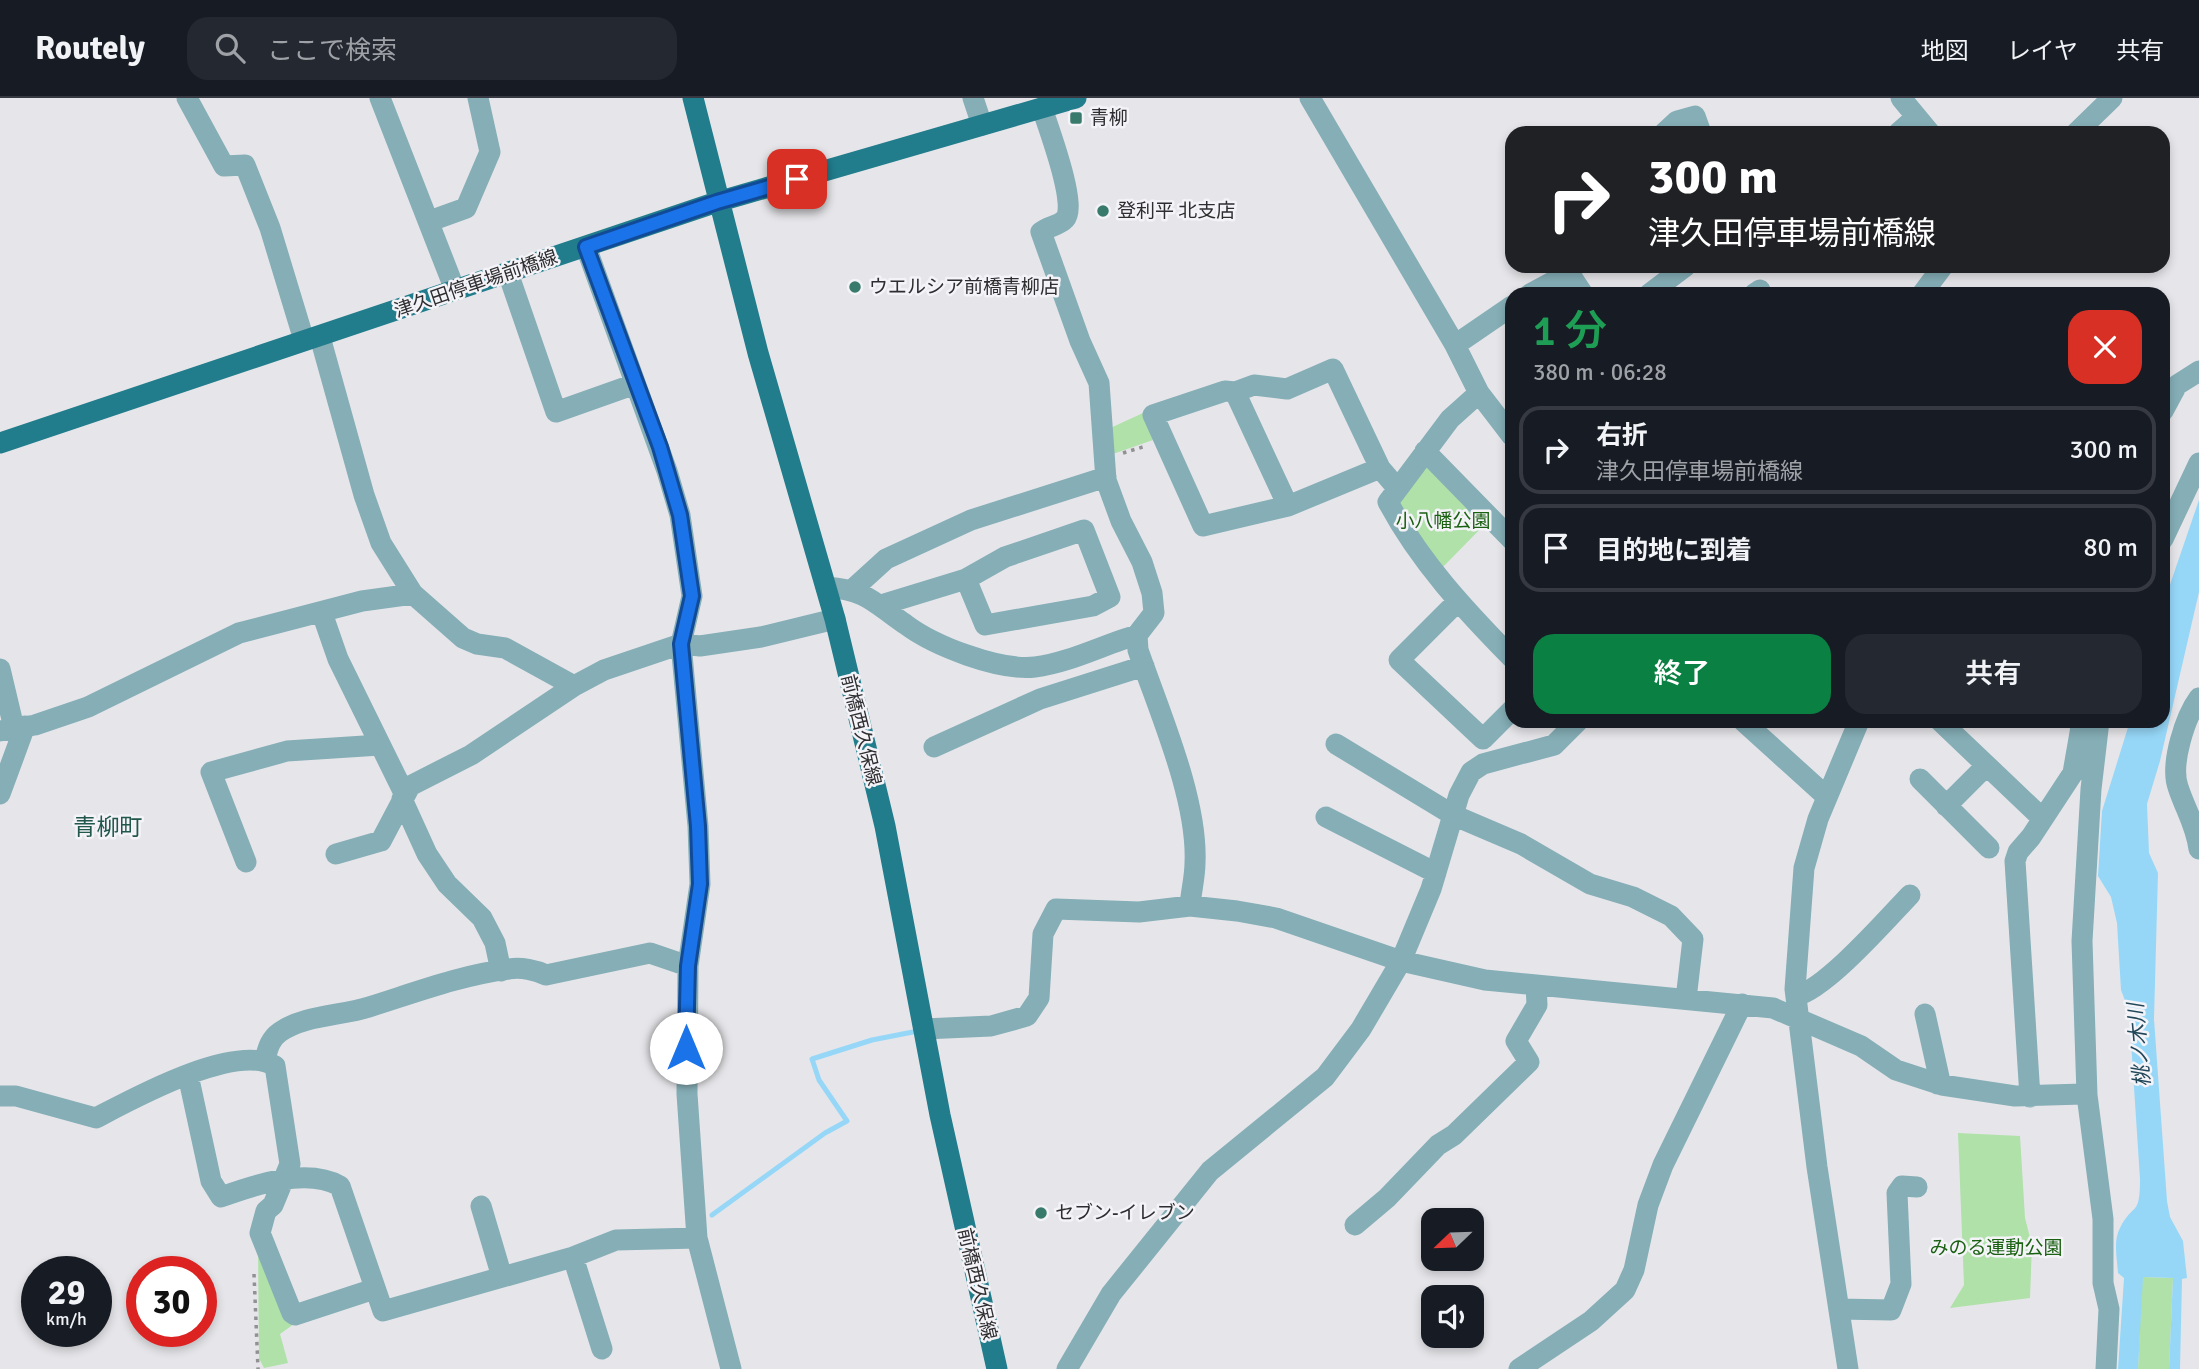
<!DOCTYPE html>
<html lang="ja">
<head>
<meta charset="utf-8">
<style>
  body { margin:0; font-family:Signika,"Noto Sans JP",sans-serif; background:#242831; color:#f1f3f6; height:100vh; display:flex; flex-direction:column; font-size:26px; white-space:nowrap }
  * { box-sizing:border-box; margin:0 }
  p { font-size:23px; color:#9ea1a6 }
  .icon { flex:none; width:38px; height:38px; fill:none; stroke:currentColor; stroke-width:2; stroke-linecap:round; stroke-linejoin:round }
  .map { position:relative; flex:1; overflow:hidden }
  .sheet { position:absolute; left:1505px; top:189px; width:665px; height:441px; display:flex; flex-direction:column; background:#171b24; border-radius:21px; box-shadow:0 4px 10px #0003 }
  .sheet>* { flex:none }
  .top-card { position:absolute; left:1505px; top:28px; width:665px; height:147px; border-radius:21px; box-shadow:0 4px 10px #0003; background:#202124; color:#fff; overflow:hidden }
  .needle { width:46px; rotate:247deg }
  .buttons { position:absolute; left:1421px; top:1110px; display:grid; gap:14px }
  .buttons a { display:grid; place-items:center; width:63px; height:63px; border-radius:14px; background:#171b24; box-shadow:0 4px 10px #0003; font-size:35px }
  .speed { position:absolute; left:21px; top:1158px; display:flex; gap:14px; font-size:35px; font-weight:700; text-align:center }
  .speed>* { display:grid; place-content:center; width:91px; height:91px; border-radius:50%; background:#171b24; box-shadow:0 4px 10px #0003; line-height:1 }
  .speed small { font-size:18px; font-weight:400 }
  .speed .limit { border:10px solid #d22; background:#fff; color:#111 }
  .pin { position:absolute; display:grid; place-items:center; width:60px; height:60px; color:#fff; margin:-30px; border-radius:14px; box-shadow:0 4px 10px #0006 }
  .me { position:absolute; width:77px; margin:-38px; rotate:0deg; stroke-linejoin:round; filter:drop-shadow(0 0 5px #0008) }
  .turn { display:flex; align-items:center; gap:24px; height:147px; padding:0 28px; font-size:32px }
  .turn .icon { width:91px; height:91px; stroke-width:2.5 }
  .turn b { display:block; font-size:49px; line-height:60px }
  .round { display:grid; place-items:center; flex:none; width:74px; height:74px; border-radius:21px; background:#242831 }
  .head { display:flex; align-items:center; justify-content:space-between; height:119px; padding:0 28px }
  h1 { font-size:42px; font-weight:600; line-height:52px; color:#1e9e55 }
  .button { display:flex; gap:14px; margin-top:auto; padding:14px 28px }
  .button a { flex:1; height:80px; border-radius:21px; background:#0b8043; color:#fff; font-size:28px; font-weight:600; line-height:80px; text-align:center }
  .button a+a { background:#242831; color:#f1f3f6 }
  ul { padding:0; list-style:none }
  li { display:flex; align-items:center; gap:21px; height:88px; margin:0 14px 10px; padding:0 14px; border:4px solid #363941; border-radius:21px }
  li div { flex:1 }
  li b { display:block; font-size:26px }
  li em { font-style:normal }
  header { display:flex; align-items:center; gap:42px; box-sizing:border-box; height:98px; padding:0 35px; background:#171b24; border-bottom:2px solid #363941 }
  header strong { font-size:33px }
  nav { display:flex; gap:38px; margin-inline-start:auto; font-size:24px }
  .search { width:490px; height:63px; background:#242831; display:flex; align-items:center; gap:18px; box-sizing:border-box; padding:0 24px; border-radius:21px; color:#9ea1a6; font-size:26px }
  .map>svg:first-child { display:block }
  .green { fill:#afe1a8 }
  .water { fill:#96d7f8 }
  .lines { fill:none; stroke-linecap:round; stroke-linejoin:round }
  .stream { stroke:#96d7f8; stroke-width:5 }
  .path { stroke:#919194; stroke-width:3.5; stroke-dasharray:3.5 5; stroke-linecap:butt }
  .minor { stroke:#85aeb6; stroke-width:21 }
  .major { stroke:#217c8c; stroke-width:21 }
  .route-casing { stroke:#114b97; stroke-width:18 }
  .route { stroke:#1a73e8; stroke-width:12 }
  .poi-dot { fill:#387b6d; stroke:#f3f3f8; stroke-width:2.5 }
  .labels { text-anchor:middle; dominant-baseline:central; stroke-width:5; stroke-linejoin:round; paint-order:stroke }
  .poi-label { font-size:19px; fill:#2e2e30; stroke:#f3f3f8; text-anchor:start }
  .street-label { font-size:19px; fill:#2e2e30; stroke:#f3f3f8 }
  .park-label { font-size:19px; fill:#1b6112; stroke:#f3f3f8 }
  .water-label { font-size:21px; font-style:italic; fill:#214658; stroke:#f3f3f8 }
  .quarter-label { font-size:23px; fill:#21574c; stroke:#f3f3f8 }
</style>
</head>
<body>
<header>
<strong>Routely</strong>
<div class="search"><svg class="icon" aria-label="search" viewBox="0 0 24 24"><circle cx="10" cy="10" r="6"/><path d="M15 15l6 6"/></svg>ここで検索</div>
<nav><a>地図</a><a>レイヤ</a><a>共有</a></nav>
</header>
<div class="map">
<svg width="2199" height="1271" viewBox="0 0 2199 1271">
  <rect width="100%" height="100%" fill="#e6e6ea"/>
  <path class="green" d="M1143 315 1153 342 1110 357 1106 332Z
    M1427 360 1488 423 1442 470 1393 403Z
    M1958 1035 2020 1038 2025 1120 2032 1147 2030 1200 1950 1210 1964 1187Z
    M258 1146 294 1226 280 1236 288 1265 264 1270 259 1260Z
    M2142 1179 2173 1180 2169 1271H2138Z"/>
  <path class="water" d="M2199 402V494L2160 663 2147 706 2149 755 2158 775 2154 921 2167 1103 2170 1119 2183 1143 2187 1180 2182 1181 2180 1271H2169L2173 1180 2143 1179 2138 1271H2118L2124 1180 2118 1175C2117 1161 2113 1142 2120 1130 2133 1104 2140 1120 2140 1081L2129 913 2121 892 2117 825 2111 799 2098 778 2102 713 2130 623H2163V507Z"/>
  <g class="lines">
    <path class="stream" d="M712 1117 825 1035 847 1023 819 982 812 961 872 942 918 933"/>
    <path class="path" d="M1123 355 1146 348
      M254 1176 258 1271"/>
    <path class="minor" d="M187 0 224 68 245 67 270 130 304 242
      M380 0 455 192
      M973 0 982 27
      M1310 0 1455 247 1479 295 1512 338
      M1901 0 1930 35
      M1042 10C1048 29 1078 108 1065 121 1059 128 1048 128 1041 134L1080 243 1099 285 1106 382 1121 423 1142 464 1152 495 1154 515 1137 537 1138 552C1159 613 1198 701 1195 765 1195 779 1191 794 1190 808
      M1664 35 1677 23 1695 18 1701 35
      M1898 35 1915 20
      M2076 35 2112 0
      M430 123 466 110 490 54 478 0
      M586 149 667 373 680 417 692 498 681 546 698 728 700 786 688 868 687 996 697 1140 731 1271
      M508 175 556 314 635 286
      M1569 175 1583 196
      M1530 196 1569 175 1575 168
      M1649 196 1686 168
      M1754 196 1760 192
      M1922 196 1943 168
      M320 239 364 397 381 445 413 496
      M1455 247 1512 208
      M1235 294 1288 408
      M1479 295 1450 321 1388 404C1420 464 1465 512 1512 560
      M2163 313 2177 287 2199 273
      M1425 353 1512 442
      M1380 370 1333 271 1287 291 1254 287 1235 294 1225 293 1153 317 1203 428 1288 408 1380 370 1397 390
      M2163 441 2199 365
      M826 489C867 492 873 504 905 526 934 548 999 573 1035 569 1069 565 1105 546 1137 537
      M853 491 886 461 971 422 1106 379
      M1457 504 1399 562 1483 641 1512 612
      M881 507 966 481 1005 459 1084 432 1110 499 1093 508 985 527 966 481
      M322 515 338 561 405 697
      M0 571 14 630
      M2199 600C2185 619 2170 666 2178 689 2185 711 2196 727 2199 751
      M1743 623 1827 699
      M1940 623 2042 720
      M0 633 35 627 88 609 239 535 362 503 413 496 463 540 477 546 505 550 574 588 604 572 681 546 700 548 761 539 835 521
      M1336 646 1453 717 1521 746 1590 786 1633 799 1671 818 1693 841 1686 901
      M934 649 1040 601 1144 568
      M1920 681 1989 750
      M0 696 25 628
      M402 701 427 756 447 786 482 820 495 845 501 873
      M1946 708 1986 668
      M1326 719 1436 775
      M336 756 381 743 410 688 471 657 574 588
      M246 764 211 674 287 653 380 647
      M1796 898C1826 891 1887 821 1910 797
      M1925 916 1939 979 1937 986
      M924 931 991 928 1027 918 1039 900 1043 836 1056 811 1139 814 1190 808 1237 813 1276 820 1401 863 1485 882 1773 910 1861 948 1896 972 1942 987 2015 998 2083 996 2087 997 2103 1121V1185L2109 1211 2106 1271
      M265 961C268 950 270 941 280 934 304 917 341 918 369 909 414 895 461 877 509 871 521 869 536 872 546 877L650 855 688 868
      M188 977 211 1083 221 1099C254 1087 307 1069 340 1088L383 1213 573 1159 616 1142 697 1140
      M2087 997 2082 843 2091 691 2099 623
      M0 998H16L96 1020C134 1000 236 944 275 968L290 1066 273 1107 266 1113 260 1135 292 1215 295 1217 374 1191
      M2030 999 2015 763 2018 754 2031 739 2073 675 2081 629 2078 623
      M481 1108 502 1179
      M1355 1127 1387 1100 1438 1047 1454 1037 1529 964 1516 943 1537 907 1536 887
      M573 1159 602 1251
      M1839 1211 1891 1212 1901 1186 1897 1095 1902 1088 1917 1089
      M1067 1271 1111 1196 1210 1073 1325 979 1361 931 1401 863 1431 791 1459 697 1471 674 1483 666 1554 647 1578 623
      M1519 1271 1591 1223 1625 1192 1634 1172 1648 1107 1663 1067 1742 906
      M1848 1271 1817 1069 1795 891 1804 770 1818 721 1859 623"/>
    <path class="major" d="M693 0 758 255 835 521 885 728 940 1017 997 1271
      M0 345 717 104 1076 0"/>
  </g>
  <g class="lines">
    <defs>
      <path id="route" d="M686 950 688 868 700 786 698 728 681 546 692 498 680 417 660 349 586 149 717 104 797 81"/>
    </defs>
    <use href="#route" class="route-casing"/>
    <use href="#route" class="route"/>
  </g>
  <g class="poi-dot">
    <rect x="1069" y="13" width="14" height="14" rx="3.5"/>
    <circle cx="1103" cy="113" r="7"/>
    <circle cx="855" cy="189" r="7"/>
    <circle cx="1041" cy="1115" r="7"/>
  </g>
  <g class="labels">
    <g class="poi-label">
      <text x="1090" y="20">青柳</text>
      <text x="1117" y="113">登利平 北支店</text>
      <text x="869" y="189">ウエルシア前橋青柳店</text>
      <text x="1055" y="1115">セブン-イレブン</text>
    </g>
    <g class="street-label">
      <text transform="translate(476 186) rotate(-19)">津久田停車場前橋線</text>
      <text transform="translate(861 632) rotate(76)">前橋西久保線</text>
      <text transform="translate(977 1186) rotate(77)">前橋西久保線</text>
    </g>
    <g class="park-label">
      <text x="1443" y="423">小八幡公園</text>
      <text x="1996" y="1150">みのる運動公園</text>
    </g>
    <g class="water-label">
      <text transform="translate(2139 947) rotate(-95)">桃ノ木川</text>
    </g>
    <g class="quarter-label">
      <text x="108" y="729">青柳町</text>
    </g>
  </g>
</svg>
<div class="buttons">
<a><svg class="needle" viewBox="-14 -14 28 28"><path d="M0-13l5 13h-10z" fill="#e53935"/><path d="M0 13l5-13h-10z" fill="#9ea1a6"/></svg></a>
<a><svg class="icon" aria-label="sound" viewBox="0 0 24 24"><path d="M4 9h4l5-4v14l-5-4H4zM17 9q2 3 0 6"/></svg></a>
</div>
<div class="speed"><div>29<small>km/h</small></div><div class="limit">30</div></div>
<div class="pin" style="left:797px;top:81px;background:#d93025"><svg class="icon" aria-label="arrive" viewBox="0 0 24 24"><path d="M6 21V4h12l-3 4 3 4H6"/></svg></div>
<svg class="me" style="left:686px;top:950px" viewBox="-20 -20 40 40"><circle r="19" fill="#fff"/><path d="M0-13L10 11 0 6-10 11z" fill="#1a73e8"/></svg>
<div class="top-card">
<div class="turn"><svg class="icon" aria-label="right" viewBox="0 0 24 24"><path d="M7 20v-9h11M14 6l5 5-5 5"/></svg><div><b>300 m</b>津久田停車場前橋線</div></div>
</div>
<section class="sheet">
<div class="head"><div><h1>1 分</h1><p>380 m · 06:28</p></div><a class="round" style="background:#d93025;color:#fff"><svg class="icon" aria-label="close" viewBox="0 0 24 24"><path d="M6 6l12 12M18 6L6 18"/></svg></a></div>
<ul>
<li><svg class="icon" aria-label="right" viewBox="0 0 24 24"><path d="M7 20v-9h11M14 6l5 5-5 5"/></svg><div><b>右折</b><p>津久田停車場前橋線</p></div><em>300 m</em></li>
<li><svg class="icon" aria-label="arrive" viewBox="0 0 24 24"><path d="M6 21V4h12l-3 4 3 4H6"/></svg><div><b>目的地に到着</b></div><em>80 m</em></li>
</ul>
<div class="button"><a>終了</a><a>共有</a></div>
</section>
</div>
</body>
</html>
